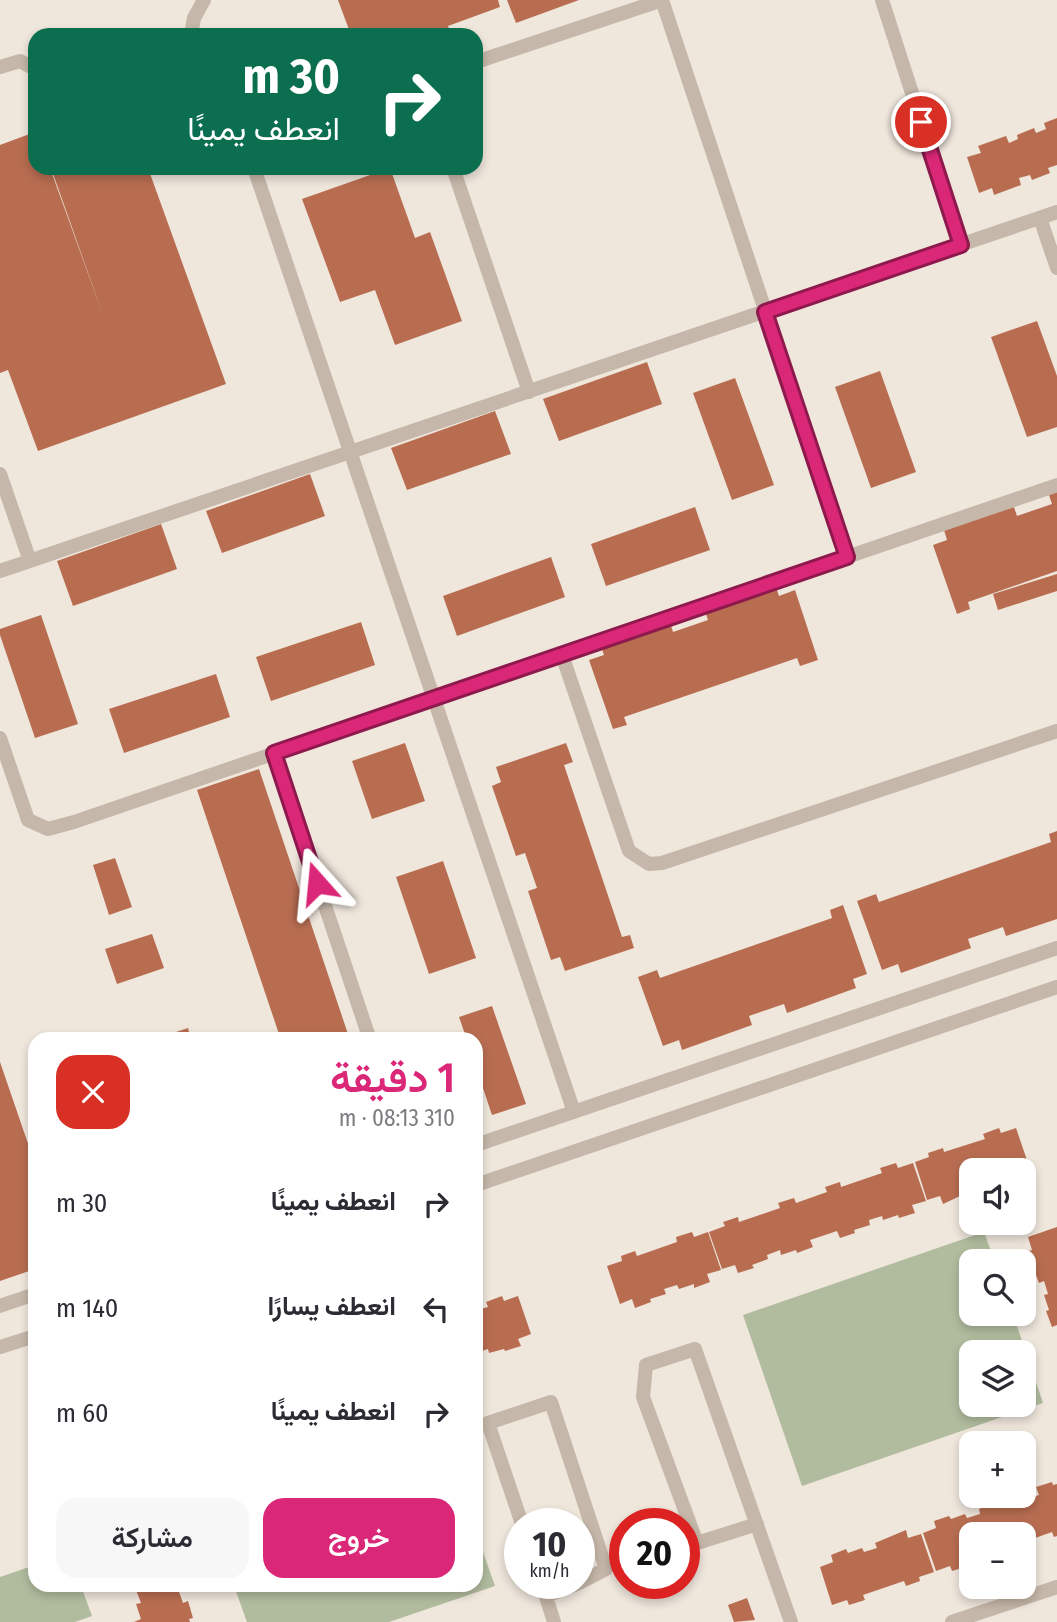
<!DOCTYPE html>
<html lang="ar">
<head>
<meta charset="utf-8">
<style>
  body { margin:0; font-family:"Fira Sans Condensed",Vazirmatn,sans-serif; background:#f7f7f7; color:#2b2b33; direction:rtl; height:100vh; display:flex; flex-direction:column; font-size:26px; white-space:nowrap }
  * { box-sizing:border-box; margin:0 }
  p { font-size:23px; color:#7c7c81 }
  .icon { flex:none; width:38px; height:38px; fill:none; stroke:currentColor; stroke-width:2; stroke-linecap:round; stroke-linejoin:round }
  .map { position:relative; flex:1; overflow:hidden; direction:ltr }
  .sheet { position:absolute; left:28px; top:1032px; width:455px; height:560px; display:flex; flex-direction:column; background:#fff; border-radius:21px; box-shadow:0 4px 10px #0003; direction:rtl }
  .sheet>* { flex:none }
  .guide { position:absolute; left:28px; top:28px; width:455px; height:147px; border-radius:21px; box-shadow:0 4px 10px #0003; direction:rtl; background:#0b6e4f; color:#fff; overflow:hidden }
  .buttons { position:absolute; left:959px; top:1158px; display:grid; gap:14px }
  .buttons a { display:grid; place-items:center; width:77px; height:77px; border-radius:14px; background:#fff; box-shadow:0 4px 10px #0003; font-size:35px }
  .speed { position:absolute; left:504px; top:1508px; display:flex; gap:14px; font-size:35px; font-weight:700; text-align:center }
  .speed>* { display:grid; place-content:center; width:91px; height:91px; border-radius:50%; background:#fff; box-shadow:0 4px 10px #0003; line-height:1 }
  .speed small { font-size:18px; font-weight:400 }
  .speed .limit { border:10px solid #d22; background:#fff; color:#111 }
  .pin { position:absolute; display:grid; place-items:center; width:60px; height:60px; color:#fff; margin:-30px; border:4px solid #fff; border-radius:50%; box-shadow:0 2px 7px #0007 }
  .me { position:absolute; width:77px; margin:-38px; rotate:342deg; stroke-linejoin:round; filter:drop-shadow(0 0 5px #0008) }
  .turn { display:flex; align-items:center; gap:24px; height:147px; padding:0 28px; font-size:32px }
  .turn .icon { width:91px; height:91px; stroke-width:2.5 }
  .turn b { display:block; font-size:49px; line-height:60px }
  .round { display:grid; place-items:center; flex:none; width:74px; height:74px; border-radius:21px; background:#f7f7f7 }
  .head { display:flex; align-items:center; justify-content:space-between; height:119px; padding:0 28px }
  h1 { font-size:42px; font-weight:600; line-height:52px; color:#db2777 }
  .primary-button { display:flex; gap:14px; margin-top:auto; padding:14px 28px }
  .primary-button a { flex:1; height:80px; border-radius:21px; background:#db2777; color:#fff; font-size:28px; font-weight:600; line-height:80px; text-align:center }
  .primary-button a+a { background:#f7f7f7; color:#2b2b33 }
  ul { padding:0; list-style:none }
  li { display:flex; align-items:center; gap:21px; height:105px; padding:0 28px }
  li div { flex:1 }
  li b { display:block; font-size:26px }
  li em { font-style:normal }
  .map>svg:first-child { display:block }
  .green { fill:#b1bc9e; fill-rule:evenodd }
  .building { fill:#b86d51 }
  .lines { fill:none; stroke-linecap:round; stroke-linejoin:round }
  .service { stroke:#c5b7a9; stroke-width:14 }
  .route-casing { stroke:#8e194d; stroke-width:18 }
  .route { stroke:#db2777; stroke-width:12 }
</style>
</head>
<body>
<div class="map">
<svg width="1057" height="1622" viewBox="0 0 1057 1622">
  <rect width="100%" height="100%" fill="#efe6dc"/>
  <path class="green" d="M984 1232 995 1262H971V1314H1013L1043 1403 802 1486 743 1315ZM971 1353H1024V1405H971Z
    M476 1532 495 1586 389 1622H247L234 1586H476Z
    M35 1565V1586H81L92 1616 75 1622H0V1577Z"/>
  <path class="building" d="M338 0H498L500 7 448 26 450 31 437 35H351Z
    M507 0H579L516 23Z
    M1057 118V165L1048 168 1050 173 1032 180 1030 175 1019 178 1021 185 994 195 992 188 979 193 967 157 981 153 978 146 1006 136 1009 143 1018 139 1017 135 1034 128 1036 133 1046 129 1044 123Z
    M35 132V168H50L104 318 51 168H148L226 384 38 451 8 370 0 373V145Z
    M390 168 415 238 430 232 462 321 395 345 375 290 340 302 302 199Z
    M1037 321 1057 376V427L1027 437 991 337Z
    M647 362 662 404 559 441 543 399Z
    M880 371 916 472 871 488 835 387Z
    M735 378 774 485 732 500 693 393Z
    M495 411 511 454 407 490 391 448Z
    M310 474 325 516 222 553 206 511Z
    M1057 492V571L968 602 970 609 957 614 933 545 947 540 944 530 1014 507 1017 516 1052 504 1049 495Z
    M695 507 710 550 606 586 591 544Z
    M161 524 177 569 73 606 57 561Z
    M551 557 565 597 457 636 443 596Z
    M1057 574V591L998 610 993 594Z
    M776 587 779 596 795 590 818 660 800 666 797 658 624 717 627 725 613 729 589 660 604 655 601 646 670 622 673 632 708 620 705 611Z
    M41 615 78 724 35 738 0 635V629Z
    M361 622 375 665 271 701 256 657Z
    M216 674 230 717 124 753 109 709Z
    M405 743 425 801 372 819 352 761Z
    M566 743 573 762 564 765 622 937 630 935 634 948 565 971 560 957 551 960 528 891 537 888 525 853 516 856 492 786 501 782 496 767Z
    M259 769 350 1040H281L197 790Z
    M1057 831V919L1006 936 1003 927 968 939 971 948 901 973 898 964 882 970 857 901 876 894 879 902 1051 842 1049 834Z
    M115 858 132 907 109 915 93 865Z
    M443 861 476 958 429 974 396 877Z
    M843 905 867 974 853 979 856 988 787 1013 784 1004 749 1016 752 1025 682 1050 679 1040 663 1046 638 977 657 970 660 978 832 918 830 910Z
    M152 934 164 968 117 984 105 949Z
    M492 1006 526 1104 492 1115 476 1067V1040H467L459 1017Z
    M188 1028 191 1040H155V1039Z
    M0 1062 35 1164V1269L0 1281Z
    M999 1128 1001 1133 1016 1128 1029 1166 1015 1171H971V1191L943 1204 940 1196 927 1200 915 1162 929 1157 928 1153 943 1148 944 1152 985 1139 983 1134Z
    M896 1163 898 1168 913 1163 926 1201 912 1205 915 1213 899 1218 898 1215 883 1220 882 1216 869 1220 870 1225 854 1230 855 1233 840 1238 837 1231 810 1240 813 1247 797 1253 796 1250 781 1255 780 1250 767 1255 768 1259 752 1265 754 1268 738 1273 735 1265 722 1269 709 1232 725 1226 723 1222 738 1217 739 1222 780 1208 778 1203 794 1198 796 1203 827 1192 825 1187 840 1182 841 1187 882 1173 880 1168Z
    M1057 1227V1325L1052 1327 1046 1311 1049 1310 1044 1295 1048 1294 1044 1281 1039 1283 1033 1267 1030 1268 1025 1252 1032 1250 1028 1237Z
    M692 1232 694 1237 708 1232 721 1270 707 1274 710 1282 694 1288V1284L679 1289 677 1285 664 1289 666 1294 650 1299 651 1302 635 1308 632 1299 620 1304 607 1266 622 1261 621 1256 635 1251 637 1256 677 1242 676 1237Z
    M502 1296 504 1301 518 1296 531 1334 518 1339 521 1346 505 1351 504 1349 489 1353 488 1349 476 1353V1310L488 1307 486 1302Z
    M1052 1482 1053 1485 1057 1484V1536L1054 1537 1052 1532 1024 1542V1535H971V1559L966 1561 968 1566 952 1571 950 1566 936 1571 923 1533 936 1528 934 1521 949 1516 951 1519 965 1514 967 1518 980 1514 979 1509 1008 1496 1012 1504 1039 1495 1036 1487Z
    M906 1530 908 1538 921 1534 934 1572 919 1577 920 1581 906 1586 904 1581 863 1595 865 1600 849 1605 847 1600 832 1605 820 1567 833 1562 831 1555 846 1549 848 1553 862 1548 864 1552 877 1548 875 1543Z
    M130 1586H177L183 1603 188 1601 193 1618 189 1619 190 1622H134L141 1619 136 1604 141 1603 136 1590 131 1591Z
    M747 1598 755 1620 734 1622 728 1605Z"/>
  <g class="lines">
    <path class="service" d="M662 0 847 557
      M882 0 961 245
      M191 35 194 18 204 0
      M476 62 662 0
      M0 67 20 61 35 69
      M254 168 574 1112
      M453 168 529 392
      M1040 218 1057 268
      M0 474 30 561
      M0 571 1057 212
      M562 655 629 851 649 864 662 863 1057 731
      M0 738 28 820 48 829 74 822 1057 485
      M274 753 370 1040
      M476 1145 1057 948
      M476 1185 1057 987
      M0 1306 35 1294
      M0 1347 35 1336
      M522 1524 488 1423 551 1402 606 1569 579 1583
      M757 1524 697 1543 643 1397 646 1365 695 1349 791 1622
      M542 1584 554 1622
      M546 1596 577 1584
      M952 1622 1057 1587"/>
  </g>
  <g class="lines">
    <defs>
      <path id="route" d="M317 883 274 753 847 557 765 312 961 245 921 122"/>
    </defs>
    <use href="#route" class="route-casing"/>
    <use href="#route" class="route"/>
  </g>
</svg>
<div class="buttons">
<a><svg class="icon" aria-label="sound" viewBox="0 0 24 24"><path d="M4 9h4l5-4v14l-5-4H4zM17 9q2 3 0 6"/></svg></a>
<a><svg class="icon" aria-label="search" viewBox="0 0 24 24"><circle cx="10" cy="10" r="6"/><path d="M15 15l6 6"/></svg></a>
<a><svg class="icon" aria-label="layers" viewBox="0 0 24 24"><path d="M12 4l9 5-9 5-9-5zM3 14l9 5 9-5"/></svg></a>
<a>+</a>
<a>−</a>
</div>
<div class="speed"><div>10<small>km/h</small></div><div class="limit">20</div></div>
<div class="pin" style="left:921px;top:122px;background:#d93025"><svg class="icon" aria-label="arrive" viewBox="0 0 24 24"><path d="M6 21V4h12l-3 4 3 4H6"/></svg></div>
<svg class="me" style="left:317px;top:883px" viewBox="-20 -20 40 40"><path d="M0-17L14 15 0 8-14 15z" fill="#db2777" stroke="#fff" stroke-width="4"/></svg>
<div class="guide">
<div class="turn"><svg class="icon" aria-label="right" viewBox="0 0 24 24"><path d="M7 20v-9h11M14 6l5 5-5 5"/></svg><div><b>30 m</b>انعطف يمينًا</div></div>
</div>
<section class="sheet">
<div class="head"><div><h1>1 دقيقة</h1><p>310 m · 08:13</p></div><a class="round" style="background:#d93025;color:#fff"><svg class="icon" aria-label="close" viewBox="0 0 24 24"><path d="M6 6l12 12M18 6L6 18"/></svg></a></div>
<ul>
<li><svg class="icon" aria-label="right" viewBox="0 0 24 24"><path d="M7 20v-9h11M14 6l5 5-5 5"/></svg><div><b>انعطف يمينًا</b></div><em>30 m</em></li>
<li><svg class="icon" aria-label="left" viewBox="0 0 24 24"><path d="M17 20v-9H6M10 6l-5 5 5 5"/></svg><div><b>انعطف يسارًا</b></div><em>140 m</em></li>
<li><svg class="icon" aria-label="right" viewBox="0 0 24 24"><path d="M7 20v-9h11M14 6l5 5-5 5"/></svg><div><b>انعطف يمينًا</b></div><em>60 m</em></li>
</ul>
<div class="primary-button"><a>خروج</a><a>مشاركة</a></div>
</section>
</div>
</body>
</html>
